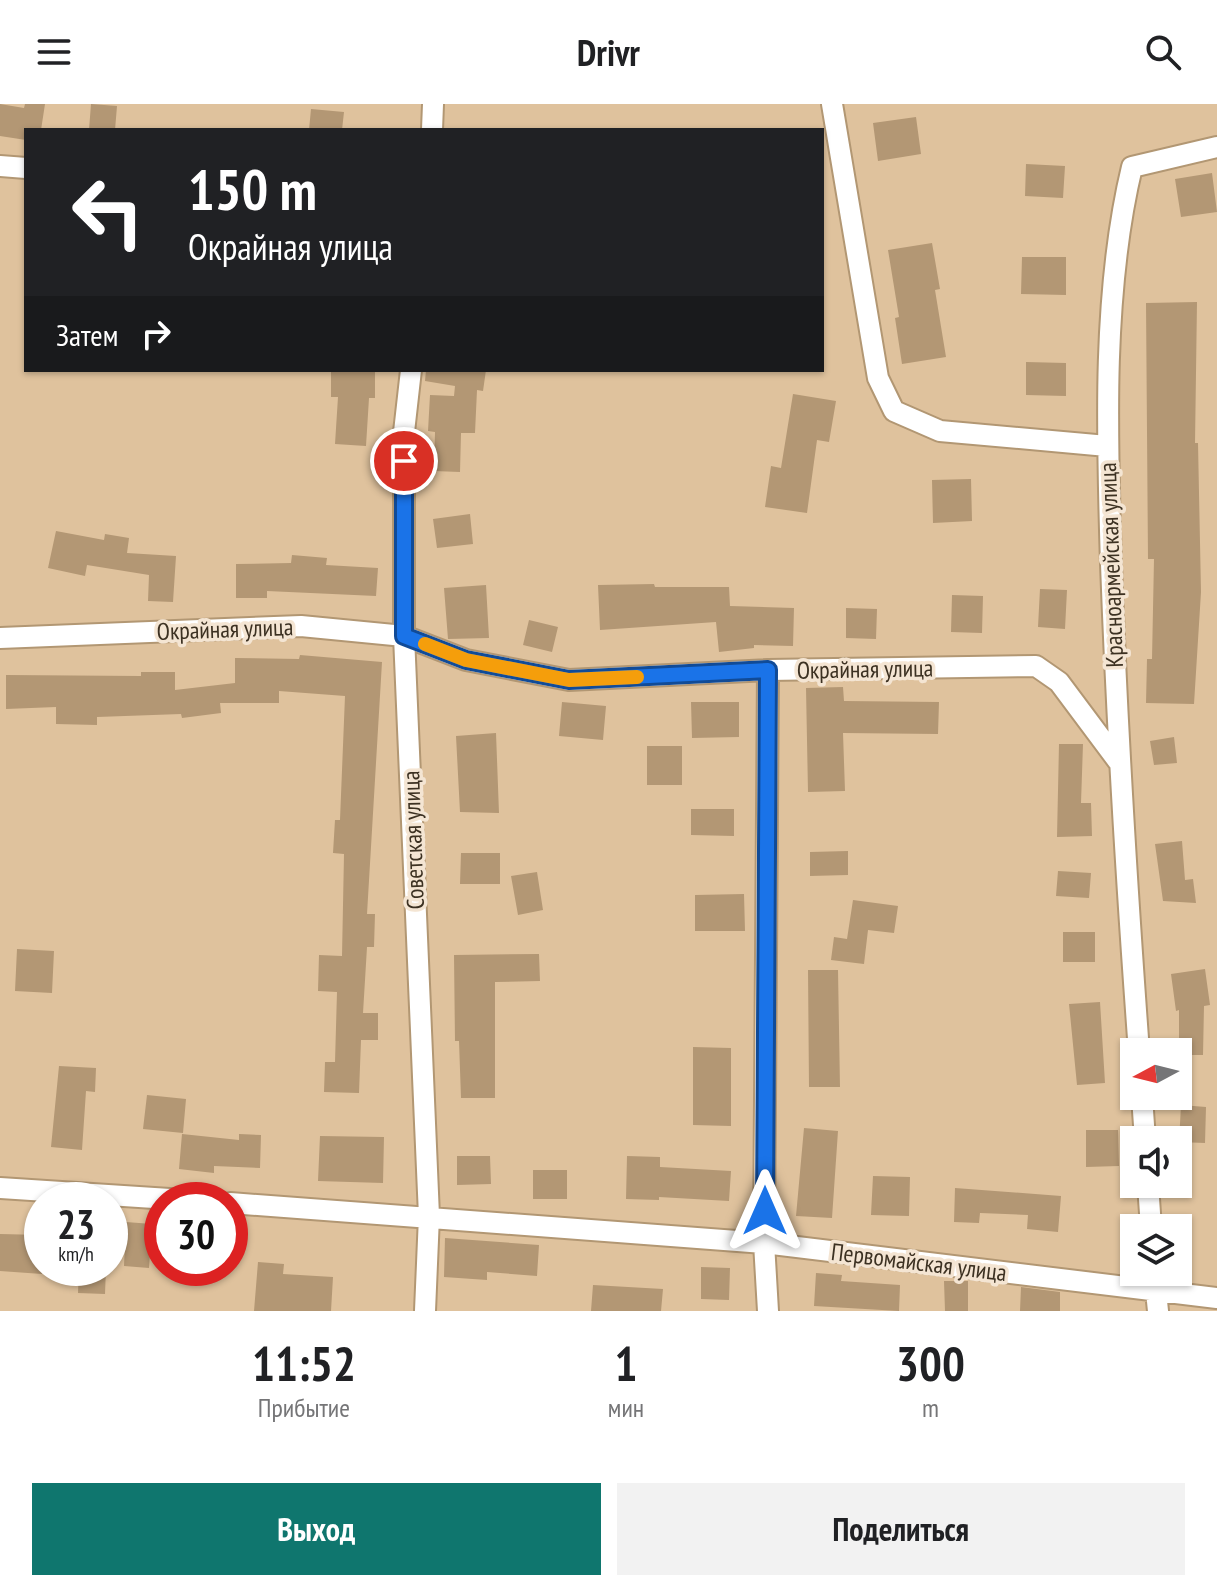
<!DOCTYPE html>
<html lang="ru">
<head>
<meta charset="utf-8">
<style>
  body { margin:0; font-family:"PT Sans Narrow",sans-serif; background:#f2f2f2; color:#202124; height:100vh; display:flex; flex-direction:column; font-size:30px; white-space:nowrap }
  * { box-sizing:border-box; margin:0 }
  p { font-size:26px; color:#757577 }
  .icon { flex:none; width:44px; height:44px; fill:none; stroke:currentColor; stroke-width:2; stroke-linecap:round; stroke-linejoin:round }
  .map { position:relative; height:1207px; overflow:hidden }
  .side { display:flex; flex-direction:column; background:#fff; flex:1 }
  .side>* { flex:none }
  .top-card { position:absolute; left:24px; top:24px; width:800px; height:244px; border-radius:0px; box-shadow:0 2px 6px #0004; background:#202124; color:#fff; overflow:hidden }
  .needle { width:52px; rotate:263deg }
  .fabs { position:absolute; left:1120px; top:934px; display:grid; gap:16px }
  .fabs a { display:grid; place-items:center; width:72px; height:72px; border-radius:0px; background:#fff; box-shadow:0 2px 6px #0004; font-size:40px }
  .speed { position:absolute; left:24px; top:1078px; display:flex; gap:16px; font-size:40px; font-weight:700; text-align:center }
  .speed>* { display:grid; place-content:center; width:104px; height:104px; border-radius:50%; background:#fff; box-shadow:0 2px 6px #0004; line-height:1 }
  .speed small { font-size:20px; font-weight:400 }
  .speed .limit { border:12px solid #d22; background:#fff; color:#111 }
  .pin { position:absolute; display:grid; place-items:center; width:68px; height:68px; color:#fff; margin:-34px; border:4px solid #fff; border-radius:50%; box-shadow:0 2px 8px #0007 }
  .me { position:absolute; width:88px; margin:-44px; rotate:0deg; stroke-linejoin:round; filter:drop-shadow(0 0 6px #0008) }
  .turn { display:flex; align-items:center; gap:28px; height:168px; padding:0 32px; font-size:36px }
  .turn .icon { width:104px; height:104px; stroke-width:2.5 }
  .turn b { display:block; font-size:56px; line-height:68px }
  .then { display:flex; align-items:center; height:76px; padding:0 32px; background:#0003; gap:16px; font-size:30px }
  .eta { display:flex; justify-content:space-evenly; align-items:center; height:136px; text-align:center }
  .eta b { font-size:48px; font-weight:800; line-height:56px }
  .cta { display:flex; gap:16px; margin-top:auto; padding:16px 32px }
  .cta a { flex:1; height:92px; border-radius:0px; background:#0f766e; color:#fff; font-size:32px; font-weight:800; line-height:92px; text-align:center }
  .cta a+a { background:#f2f2f2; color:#202124 }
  header { display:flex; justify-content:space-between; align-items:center; height:104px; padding:0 32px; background:#fff; font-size:36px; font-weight:800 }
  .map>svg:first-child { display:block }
  .building { fill:#b39774 }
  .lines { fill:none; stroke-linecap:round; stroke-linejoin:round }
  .minor-casing { stroke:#b29773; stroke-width:24 }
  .minor { stroke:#fff; stroke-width:20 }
  .route-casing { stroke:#114b97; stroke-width:20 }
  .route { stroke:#1a73e8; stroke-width:14 }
  .slow { stroke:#f59e0b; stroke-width:14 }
  .labels { text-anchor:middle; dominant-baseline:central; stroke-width:7; stroke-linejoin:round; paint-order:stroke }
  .street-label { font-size:24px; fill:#3c3122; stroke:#f4e5d3 }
</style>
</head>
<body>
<header><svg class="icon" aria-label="menu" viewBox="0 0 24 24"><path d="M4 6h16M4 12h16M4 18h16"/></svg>Drivr<svg class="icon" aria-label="search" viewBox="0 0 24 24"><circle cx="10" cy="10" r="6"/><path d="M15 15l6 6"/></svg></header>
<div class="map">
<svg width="1217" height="1207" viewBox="0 0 1217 1207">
  <rect width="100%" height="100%" fill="#dfc29d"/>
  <path class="building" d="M0 0 24 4 25 0H45L41 26H26V36L0 32Z
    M91 0 117 2 115 26H89Z
    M311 5 344 8 342 26H309Z
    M916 13 921 50 878 57 873 19Z
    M1026 60 1065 62 1063 94 1025 92Z
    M1212 69 1217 108 1181 113 1175 75Z
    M932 139 940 185 935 186 946 253 902 260 895 214 899 213 888 146Z
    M1022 153H1066V191L1021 190Z
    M1197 198 1195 339H1198L1201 488 1194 600 1146 599 1147 555H1152L1154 455H1148L1146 199Z
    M1026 258 1066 259V292L1026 291Z
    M331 266H375V294H369L366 342 335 340 338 293H331Z
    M426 266H486L483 287 477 286 475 329H461L460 368 434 367 435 328 428 327 430 291 454 292 455 282 425 277Z
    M793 290 836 297 829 338 817 336 807 409 765 403 771 362 781 364Z
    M971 375 972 417 933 419 932 376Z
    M470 410 473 440 437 444 433 415Z
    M56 427 104 436 105 430 129 434 127 449 176 452 173 498 148 497 149 471 87 461 85 472 48 464Z
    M292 451 327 454 326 461 378 464 376 492 267 487V494H236V460L291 459Z
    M654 480 655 483H729L730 502 794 504 793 542 754 541V544L719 548 716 518 600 526 598 481Z
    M486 481 489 534 448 535 444 484Z
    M1040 485 1067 486 1065 525 1038 523Z
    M952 491 983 492 982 529 951 528Z
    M846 504 877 505 876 535 846 534Z
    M529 516 558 523 552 548 523 541Z
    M300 551 382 558 367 810H375L374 843H367L363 909H378V936H361L359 989 324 988 325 958H335L337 888 318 887 319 851 342 852 344 750 333 749 335 716H340L345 592 279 587V599H220L221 609 182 614 181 610 97 613V621L56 620V603L6 605V571L141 572V568H175V586L235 579V554L299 555Z
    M843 583 844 597 939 598 938 630 843 629 845 687 808 688 806 584Z
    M562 598 606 602 603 636 559 632Z
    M691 598H739V633L692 634Z
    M496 629 499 709 460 708 456 632Z
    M1174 633 1177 659 1154 661 1150 637Z
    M1059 640H1083L1081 699H1091L1092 732 1057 733Z
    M647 642H682V681H647Z
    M691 705H734V732L691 731Z
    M1182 737 1185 776 1193 775 1196 799 1163 797 1155 740Z
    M848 747V771L810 772V748Z
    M461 749H500V780H460Z
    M1058 767 1091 769 1089 794 1056 792Z
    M537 768 543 806 518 811 511 772Z
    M744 790 745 827H695V791Z
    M853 796 898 802 894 829 868 826 864 860 831 856 834 833 847 835Z
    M1063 828H1095V858H1063Z
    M17 845 54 847 52 889 15 887Z
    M539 850 540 877 495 878V994H461L459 937H455L454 851Z
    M1205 865 1210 901 1204 902 1203 951H1179V906L1176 907 1171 870Z
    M808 866H838L840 983H809Z
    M1100 898 1105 979 1077 981 1069 900Z
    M693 943 731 944V1022L693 1021Z
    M59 962 96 964 95 988 86 987 82 1046 51 1043Z
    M147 991 186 995 183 1029 143 1025Z
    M1181 1001 1206 1003 1205 1039 1179 1038Z
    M804 1024 838 1027 832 1114 796 1112Z
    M1086 1026H1118L1119 1062 1086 1063Z
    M182 1030 239 1036V1030L261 1031 260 1064 214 1062V1069L179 1065Z
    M320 1032 384 1033 383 1079 318 1077Z
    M457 1052H490L491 1080 457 1081Z
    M627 1052 660 1053V1063L731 1067 729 1097 659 1093V1096L626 1095Z
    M533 1066H567V1095H533Z
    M873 1072 910 1073 909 1112 871 1111Z
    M955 1084 1061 1092 1058 1128 1027 1125 1028 1111 980 1109 979 1119 954 1118Z
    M126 1118 152 1120 149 1164 124 1162Z
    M0 1130 42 1131V1170L0 1167Z
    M445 1134 539 1141 537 1172 487 1168V1176L444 1173Z
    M258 1158 284 1160 283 1170 333 1173 331 1207H254Z
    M701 1163 730 1164 729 1196 701 1195Z
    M79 1164H106L105 1190 78 1189Z
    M816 1169 842 1171 841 1177 900 1181 899 1207 814 1202Z
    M944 1177H968V1207H945Z
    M593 1181 663 1185 661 1207H591Z
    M1021 1183 1060 1188V1207H1020Z"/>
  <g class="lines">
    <defs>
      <path id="minor" d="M832 0 878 274 894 307 940 327 1107 342
        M432 26 433 0
        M0 62 26 64
        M411 266 404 328V532L429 1112 425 1207
        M0 534 301 522 404 532 466 556 569 576 768 566 1036 562 1059 578 1118 657
        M1139 948C1127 785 1117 623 1111 460 1107 332 1102 187 1132 63L1217 43
        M1142 992 1145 1036
        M1148 1080 1151 1124
        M0 1084 185 1096
        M230 1099 764 1139 1217 1194
        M1154 1168 1158 1207
        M768 1207 764 1139 768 566"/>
    </defs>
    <use href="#minor" class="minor-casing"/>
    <use href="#minor" class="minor"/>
  </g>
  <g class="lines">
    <defs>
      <path id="route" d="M404 357V532L466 556 569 576 768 566 765 1107"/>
    </defs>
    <use href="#route" class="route-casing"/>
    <use href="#route" class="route"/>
    <path class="slow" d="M425 540 466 556 569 576 637 573"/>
  </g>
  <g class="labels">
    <g class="street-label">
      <text transform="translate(1111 461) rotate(-92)">Красноармейская улица</text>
      <text transform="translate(225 525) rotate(-2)">Окрайная улица</text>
      <text transform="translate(865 565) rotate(-1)">Окрайная улица</text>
      <text transform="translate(413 736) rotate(-92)">Советская улица</text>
      <text transform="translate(919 1158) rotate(7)">Первомайская улица</text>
    </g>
  </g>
</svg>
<div class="fabs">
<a><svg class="needle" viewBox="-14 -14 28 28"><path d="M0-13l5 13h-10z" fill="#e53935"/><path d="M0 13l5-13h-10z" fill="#757577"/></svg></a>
<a><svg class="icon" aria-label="sound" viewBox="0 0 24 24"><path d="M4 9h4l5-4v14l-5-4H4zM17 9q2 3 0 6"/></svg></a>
<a><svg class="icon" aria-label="layers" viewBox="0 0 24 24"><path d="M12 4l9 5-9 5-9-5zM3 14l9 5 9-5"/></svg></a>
</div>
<div class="speed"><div>23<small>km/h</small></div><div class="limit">30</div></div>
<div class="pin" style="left:404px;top:357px;background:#d93025"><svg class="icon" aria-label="arrive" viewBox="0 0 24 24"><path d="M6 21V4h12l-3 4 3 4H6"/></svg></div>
<svg class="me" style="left:765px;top:1107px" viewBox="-20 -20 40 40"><path d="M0-17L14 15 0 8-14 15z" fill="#1a73e8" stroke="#fff" stroke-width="4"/></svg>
<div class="top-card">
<div class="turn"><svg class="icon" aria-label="left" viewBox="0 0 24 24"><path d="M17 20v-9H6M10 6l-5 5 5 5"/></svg><div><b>150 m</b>Окрайная улица</div></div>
<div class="then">Затем<svg class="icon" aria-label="right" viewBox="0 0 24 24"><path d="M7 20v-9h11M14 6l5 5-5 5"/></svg></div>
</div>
</div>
<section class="side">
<div class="eta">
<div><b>11:52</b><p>Прибытие</p></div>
<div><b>1</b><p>мин</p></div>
<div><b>300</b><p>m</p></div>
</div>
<div class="cta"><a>Выход</a><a>Поделиться</a></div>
</section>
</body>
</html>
